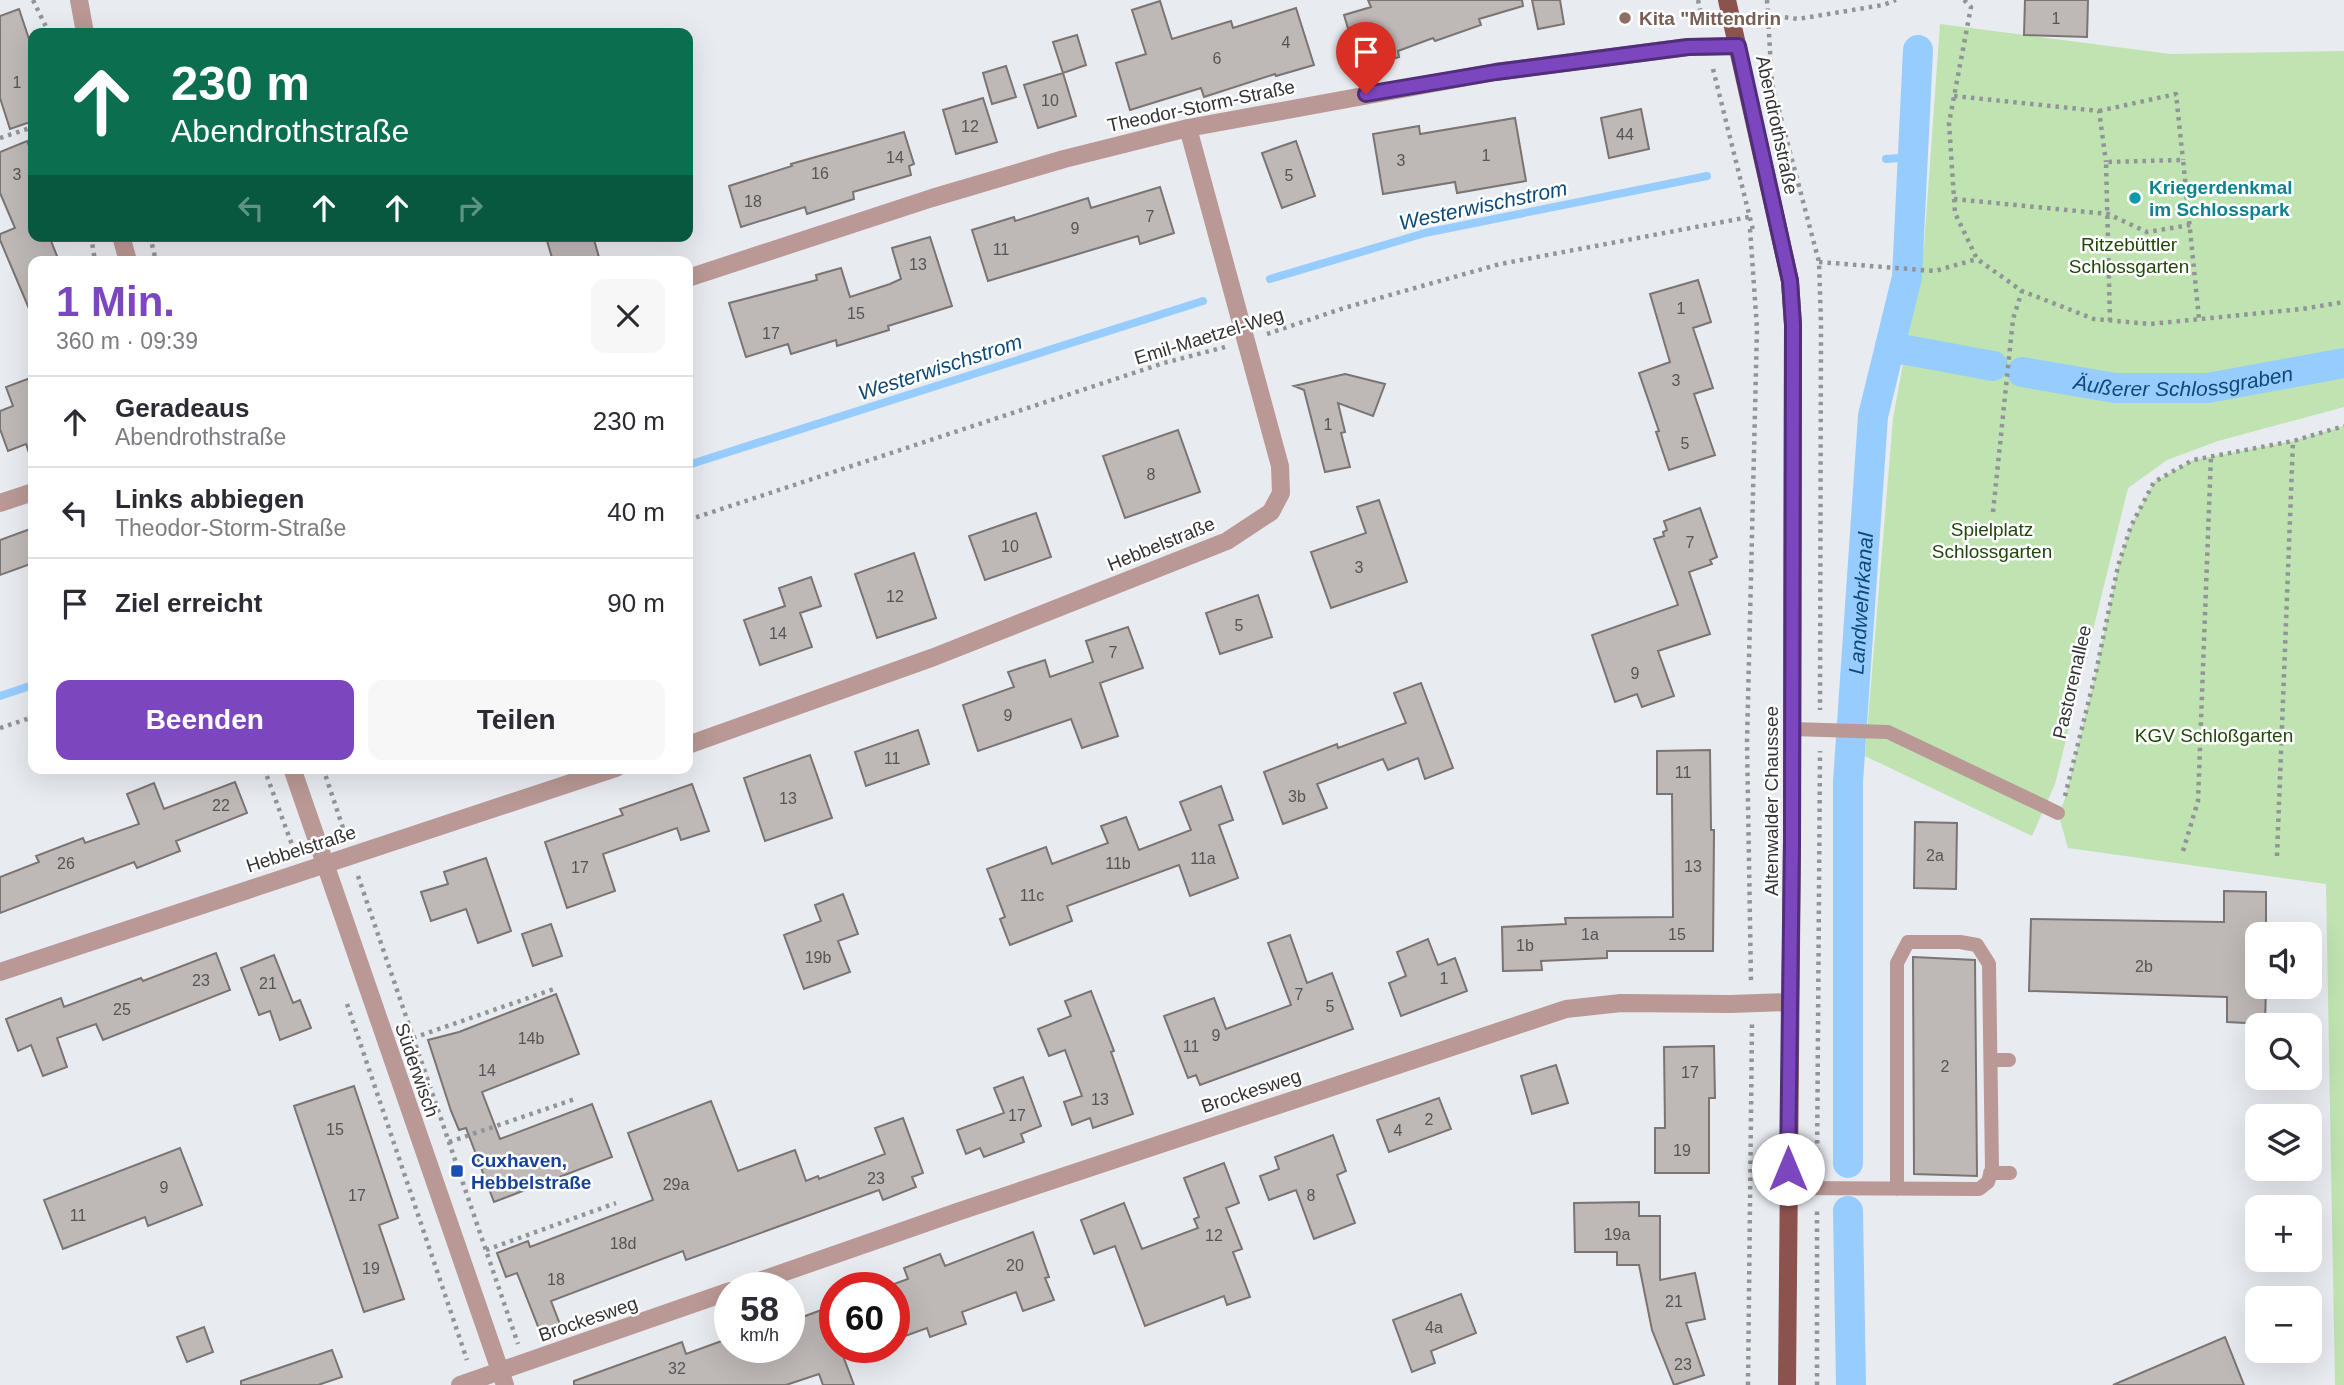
<!DOCTYPE html>
<html lang="de">
<head>
<meta charset="utf-8">
<style>
  body { margin:0; font-family:Helvetica,sans-serif; background:#f7f7f7; color:#2b2b33; height:100vh; display:flex; flex-direction:column; font-size:26px; white-space:nowrap }
  * { box-sizing:border-box; margin:0 }
  p { font-size:23px; color:#7c7c81 }
  .icon { flex:none; width:38px; height:38px; fill:none; stroke:currentColor; stroke-width:2; stroke-linecap:round; stroke-linejoin:round }
  .map { position:relative; flex:1; overflow:hidden }
  .drawer { position:absolute; left:28px; top:256px; width:665px; height:518px; display:flex; flex-direction:column; background:#fff; border-radius:14px; box-shadow:0 7px 28px #0002 }
  .drawer>* { flex:none }
  .hud { position:absolute; left:28px; top:28px; width:665px; height:214px; border-radius:14px; box-shadow:0 7px 28px #0002; background:#0b6e4f; color:#fff; overflow:hidden }
  .fabs { position:absolute; left:2245px; top:922px; display:grid; gap:14px }
  .fabs a { display:grid; place-items:center; width:77px; height:77px; border-radius:14px; background:#fff; box-shadow:0 7px 28px #0002; font-size:35px }
  .speed { position:absolute; left:714px; top:1272px; display:flex; gap:14px; font-size:35px; font-weight:700; text-align:center }
  .speed>* { display:grid; place-content:center; width:91px; height:91px; border-radius:50%; background:#fff; box-shadow:0 7px 28px #0002; line-height:1 }
  .speed small { font-size:18px; font-weight:400 }
  .speed .limit { border:10px solid #d22; background:#fff; color:#111 }
  .pin { position:absolute; display:grid; place-items:center; width:60px; height:60px; color:#fff; margin:-72px -30px; border-radius:50% 50% 50% 0; rotate:-45deg; box-shadow:0 0 7px #0007 }
  .pin .icon { rotate:45deg }
  .me { position:absolute; width:77px; margin:-38px; rotate:0deg; stroke-linejoin:round; filter:drop-shadow(0 0 5px #0008) }
  .turn { display:flex; align-items:center; gap:24px; height:147px; padding:0 28px; font-size:32px }
  .turn .icon { width:91px; height:91px; stroke-width:2.5 }
  .turn b { display:block; font-size:49px; line-height:60px }
  .lanes { display:flex; align-items:center; height:66px; padding:0 28px; background:#0003; justify-content:center; gap:35px; direction:ltr }
  .lanes .off { opacity:.35 }
  .round { display:grid; place-items:center; flex:none; width:74px; height:74px; border-radius:14px; background:#f7f7f7 }
  .head { display:flex; align-items:center; justify-content:space-between; height:119px; padding:0 28px }
  h1 { font-size:42px; font-weight:600; line-height:52px; color:#7c47be }
  .cta { display:flex; gap:14px; margin-top:auto; padding:14px 28px }
  .cta a { flex:1; height:80px; border-radius:14px; background:#7c47be; color:#fff; font-size:28px; font-weight:600; line-height:80px; text-align:center }
  .cta a+a { background:#f7f7f7; color:#2b2b33 }
  ul { padding:0; list-style:none }
  li { display:flex; align-items:center; gap:21px; height:91px; padding:0 28px; border-top:2px solid #e1e1e2 }
  li div { flex:1 }
  li b { display:block; font-size:26px }
  li em { font-style:normal }
  .map>svg:first-child { display:block }
  .green { fill:#bfe3b1 }
  .lines { fill:none; stroke-linecap:round; stroke-linejoin:round }
  .stream { stroke:#97ccfe; stroke-width:8 }
  .canal { stroke:#97ccfe; stroke-width:30 }
  .building { fill:#beb8b7; stroke:#7a7473; stroke-width:2 }
  .path { stroke:#929497; stroke-width:4.5; stroke-dasharray:3.5 5; stroke-linecap:butt }
  .service { stroke:#b99895; stroke-width:14 }
  .minor { stroke:#b99895; stroke-width:18 }
  .tertiary { stroke:#b99895; stroke-width:18 }
  .primary { stroke:#8b524e; stroke-width:18 }
  .route-casing { stroke:#512e7c; stroke-width:18 }
  .route { stroke:#7c47be; stroke-width:12 }
  .education-dot { fill:#8d6e63; stroke:#fff; stroke-width:2.5 }
  .culture-dot { fill:#0f9aa8; stroke:#fff; stroke-width:2.5 }
  .transit-dot { fill:#1a4fb4; stroke:#fff; stroke-width:2.5 }
  .labels { text-anchor:middle; dominant-baseline:central; stroke-width:5; stroke-linejoin:round; paint-order:stroke }
  .number-label { font-size:16px; fill:#565556 }
  .education-label { font-size:19px; font-weight:bold; fill:#785e54; stroke:#fff; text-anchor:start }
  .street-label { font-size:19px; fill:#333436; stroke:#fff }
  .culture-label { font-size:19px; font-weight:bold; fill:#0d838f; stroke:#fff; text-anchor:start }
  .park-label { font-size:19px; fill:#20460a; stroke:#fff }
  .transit-label { font-size:19px; font-weight:bold; fill:#164399; stroke:#fff; text-anchor:start }
  .water-label { font-size:21px; font-style:italic; fill:#0d4977; stroke:#fff }
</style>
</head>
<body>
<div class="map">
<svg width="2344" height="1385" viewBox="0 0 2344 1385">
  <rect width="100%" height="100%" fill="#e8ebf0"/>
  <path class="green" d="M1940 24 2170 54 2344 51V407L2218 441 2167 460 2128 488 2055 784 2032 836 1865 756 1893 419 1924 246Z
    M2344 426V1385H2335L2326 884 2068 848 2058 813 2064 802 2096 672 2118 566 2131 526 2154 482 2193 460 2293 441Z"/>
  <g class="lines">
    <path class="stream" d="M1886 159 1913 157
      M1270 279 1425 233 1707 176
      M688 465 1203 301
      M0 696 33 685"/>
    <g class="canal">
      <path d="M1890 347 1993 366"/>
      <path id="s1" d="M2022 372 2115 388H2208L2344 363"/>
      <path id="s2" d="M1848 1163V782L1873 416 1907 277 1918 50"/>
      <path d="M1848 1211 1851 1385"/>
    </g>
  </g>
  <path class="building" d="M1368 0H1522L1523 6 1479 19 1481 25 1435 41 1433 38 1398 51 1399 57 1360 69 1344 15 1371 7Z
    M1532 0H1560L1564 24 1538 29Z
    M2025 0H2088L2087 37 2024 35Z
    M1160 1 1172 39 1231 21 1233 28 1296 8 1314 65 1276 76 1275 74 1204 97 1201 88 1130 110 1116 63 1146 54 1132 10Z
    M19 9 33 51V121L10 129 0 98V16Z
    M1077 35 1086 65 1063 73 1053 42Z
    M1006 66 1016 97 992 104 983 73Z
    M1063 73 1076 116 1038 128 1024 85Z
    M983 98 997 142 956 154 943 110Z
    M1641 109 1649 149 1609 158 1601 118Z
    M1515 118 1526 181 1457 193 1455 182 1383 194 1373 134 1419 126 1420 134Z
    M904 132 914 164 909 166 911 175 853 192 854 199 807 214 805 207 741 227 729 186 792 166 791 164Z
    M27 141 33 155V236H49L59 261H33V318L0 240V234L15 228 0 193V152Z
    M1296 141 1315 196 1282 208 1262 153Z
    M1160 187 1174 233 1140 244 1138 236 988 281 972 230 1014 217 1015 221 1088 198 1091 208Z
    M564 236H593L600 261H553L547 241Z
    M930 237 952 306 888 326 889 330 837 346 836 340 791 354 788 344 746 357 729 303 817 280 816 275 841 268 850 297 890 284 901 279 892 248Z
    M1698 280 1711 322 1693 328 1713 388 1694 394 1715 455 1669 470 1656 432 1659 431 1639 373 1670 362 1650 294Z
    M1345 374 1385 384 1373 416 1338 403 1345 432 1341 433 1350 467 1325 472 1304 390 1294 386Z
    M33 377V455L30 456 26 444 8 451 0 429V411L13 406 6 387Z
    M1178 430 1200 492 1125 518 1103 456Z
    M1379 500 1407 582 1331 608 1311 552 1366 533 1357 507Z
    M1700 508 1717 557 1710 560 1712 564 1689 572 1710 634 1658 651 1674 696 1642 707 1637 694 1615 702 1592 635 1678 605 1654 539 1664 536 1663 532 1667 530 1664 521Z
    M1036 513 1051 557 985 580 969 536Z
    M33 528V563L0 575V540Z
    M914 553 936 618 877 638 855 574Z
    M811 577 821 606 800 613 812 647 760 665 744 620 785 606 779 588Z
    M1258 595 1272 637 1220 654 1206 613Z
    M1128 627 1143 668 1100 683 1118 736 1082 748 1071 719 978 751 963 705 1014 687 1008 672 1045 660 1050 677 1093 662 1086 641Z
    M1421 683 1453 768 1425 779 1418 758 1388 770 1383 759 1317 784 1327 808 1283 824 1264 772 1337 744 1338 748 1406 723 1394 693Z
    M918 730 929 764 866 786 855 752Z
    M1710 750 1711 830H1714L1713 951H1607V958L1541 961 1542 970 1503 971 1502 927 1566 924 1565 918 1673 917 1672 794H1657V751Z
    M810 755 832 818 765 841 744 778Z
    M235 782 247 813 176 841 180 851 137 868 134 862 0 913V877L39 862 36 856 83 838 85 843 139 824 127 794 154 783 164 809Z
    M692 784 709 831 681 840 677 828 603 854 615 891 567 908 545 842 623 815 620 809Z
    M1221 786 1233 820 1219 825 1238 878 1190 896 1179 865 1067 906 1072 921 1010 945 1000 919 1005 917 987 869 1046 847 1052 864 1108 843 1101 826 1126 817 1139 850 1191 830 1180 802Z
    M1915 822 1957 823 1956 889 1914 888Z
    M486 858 511 931 478 943 466 909 431 921 421 892 448 884 444 872Z
    M2224 891 2266 892V934H2258V987H2266L2265 1024 2227 1022V997L2029 991 2031 919 2224 922Z
    M843 894 858 934 838 941 850 972 804 989 784 935 821 921 815 905Z
    M551 924 562 956 533 966 522 934Z
    M1290 935 1307 983 1332 973 1353 1029 1200 1085 1196 1075 1188 1078 1164 1016 1214 998 1226 1029 1291 1005 1268 943Z
    M1428 939 1438 965 1455 958 1467 991 1401 1016 1389 983 1406 976 1397 952Z
    M216 953 230 990 103 1040 96 1024 57 1038 67 1067 43 1076 31 1045 18 1051 6 1019 61 998 64 1007 141 978 143 981Z
    M274 955 293 1003 300 1000 311 1028 280 1040 270 1011 259 1015 241 968Z
    M1913 957 1975 960 1977 1176 1914 1174Z
    M1091 991 1114 1051 1111 1052 1133 1114 1093 1128 1090 1118 1072 1125 1064 1102 1082 1096 1065 1050 1049 1056 1038 1029 1071 1016 1065 1001Z
    M556 994 579 1054 482 1092 500 1139 592 1104 612 1157 494 1202 466 1128 459 1130 451 1111 428 1040 459 1032Z
    M1714 1046 1715 1098H1709V1173H1655V1128H1665L1664 1047Z
    M1556 1065 1568 1103 1532 1114 1521 1076Z
    M1023 1077 1041 1126 1021 1134 1024 1142 984 1157 980 1148 966 1154 957 1130 1004 1113 994 1088Z
    M354 1086 398 1218 379 1225 404 1299 364 1312 294 1106Z
    M1439 1098 1451 1129 1389 1152 1377 1120Z
    M711 1101 738 1171 795 1150 806 1181 818 1176 819 1179 885 1154 875 1128 903 1118 923 1173 912 1177 916 1187 883 1200 879 1190 686 1260 683 1251 551 1301 561 1327 541 1334 517 1273 506 1277 497 1253 528 1241 530 1247 653 1200 628 1133Z
    M1333 1135 1346 1171 1337 1175 1355 1223 1314 1239 1296 1190 1269 1200 1260 1176 1279 1169 1275 1157Z
    M180 1148 202 1205 148 1226 145 1217 63 1249 44 1200Z
    M1224 1163 1239 1203 1226 1208 1242 1249 1233 1252 1250 1297 1227 1305 1224 1296 1145 1326 1115 1246 1094 1254 1081 1220 1124 1203 1142 1249 1198 1228 1194 1219 1199 1217 1184 1178Z
    M1639 1202V1216H1660V1280L1695 1273 1705 1319 1686 1323 1704 1375 1674 1385 1652 1330 1639 1265H1617V1252H1575L1574 1203Z
    M1033 1232 1049 1277 1045 1278 1054 1300 1023 1311 1016 1292 962 1312 966 1324 930 1337 927 1328 894 1340V1284L908 1279 904 1268 940 1254 945 1266Z
    M1461 1294 1476 1333 1431 1351 1435 1363 1412 1372 1393 1320Z
    M835 1305V1348H840L854 1385H823L819 1374 786 1385H574V1381L682 1342 686 1354 730 1338V1348H789V1322Z
    M204 1327 213 1352 187 1362 177 1337Z
    M2225 1337 2244 1385H2113Z
    M332 1350 342 1377 318 1385H241V1381Z"/>
  <g class="lines">
    <path class="path" d="M33 0 49 33
      M1698 0 1704 27
      M1767 0 1772 84 1819 262 1821 323 1820 710
      M1964 0 1971 7 1949 123 1955 213 1977 259 2022 291 2094 319 2150 324 2302 309 2344 302
      M1768 15 1798 19 1883 5 1896 0
      M1713 69 1754 234
      M1954 96 2099 111 2106 162
      M2099 111 2176 94 2183 160
      M0 138 33 127
      M1954 199 2108 214 2147 232 2190 225
      M1750 229 1757 328 1747 742 1751 982
      M91 236 95 261
      M150 236 156 261
      M1819 262 1935 271 1977 259
      M2110 321 2106 162 2183 160 2199 319
      M1267 334 1344 308 1500 264 1749 217
      M1993 512 2013 319 2022 291
      M688 520 1164 363 1225 347
      M0 728 33 717
      M264 768 295 853
      M323 768 346 837
      M2065 796 2096 672 2118 566 2131 526 2154 482 2193 460 2293 441 2344 426
      M2183 851 2198 801 2211 455
      M2277 856 2293 441
      M358 876 518 1344
      M347 1004 467 1360
      M413 1038 557 988
      M449 1142 575 1099
      M1817 1169 1820 751
      M486 1250 616 1203
      M1748 1385 1752 1023
      M1817 1385V1209"/>
    <path class="service" d="M1792 729 1888 732 2058 813
      M1991 1060H2009
      M1990 1173H2010
      M1788 1188 1979 1189 1988 1182 1992 1168 1989 964 1977 945 1960 942H1908L1897 963V1189"/>
    <path class="minor" d="M688 278 932 198 1064 159 1188 128 1495 72 1688 47 1738 46
      M0 503 33 492
      M688 745 934 657 1227 541 1271 512 1281 493 1280 466 1188 128
      M0 972 616 768
      M739 1288 960 1211 1566 1009 1621 1003 1730 1004 1790 1002
      M460 1385 730 1291"/>
    <path class="tertiary" d="M79 0 85 33
      M121 236 128 261
      M292 768 505 1385"/>
    <path class="primary" d="M1727 0 1790 281 1793 325 1792 841 1787 1385"/>
  </g>
  <g class="lines">
    <defs>
      <path id="route" d="M1366 94 1496 72 1688 47 1738 46 1790 281 1793 325 1792 841 1788 1169"/>
    </defs>
    <use href="#route" class="route-casing"/>
    <use href="#route" class="route"/>
  </g>
  <circle class="education-dot" cx="1625" cy="18" r="7"/>
  <circle class="culture-dot" cx="2135" cy="198" r="7"/>
  <rect class="transit-dot" x="450" y="1164" width="14" height="14" rx="3.5"/>
  <g class="labels">
    <g class="number-label">
      <text x="2056" y="18">1</text>
      <text x="1286" y="42">4</text>
      <text x="1217" y="58">6</text>
      <text x="17" y="82">1</text>
      <text x="1050" y="100">10</text>
      <text x="970" y="126">12</text>
      <text x="1625" y="134">44</text>
      <text x="1486" y="155">1</text>
      <text x="895" y="157">14</text>
      <text x="1401" y="160">3</text>
      <text x="820" y="173">16</text>
      <text x="17" y="174">3</text>
      <text x="1289" y="175">5</text>
      <text x="753" y="201">18</text>
      <text x="1150" y="216">7</text>
      <text x="1075" y="228">9</text>
      <text x="1001" y="249">11</text>
      <text x="918" y="264">13</text>
      <text x="1681" y="308">1</text>
      <text x="856" y="313">15</text>
      <text x="771" y="333">17</text>
      <text x="1676" y="380">3</text>
      <text x="1328" y="424">1</text>
      <text x="1685" y="443">5</text>
      <text x="1151" y="474">8</text>
      <text x="1690" y="542">7</text>
      <text x="1010" y="546">10</text>
      <text x="1359" y="567">3</text>
      <text x="895" y="596">12</text>
      <text x="1239" y="625">5</text>
      <text x="778" y="633">14</text>
      <text x="1113" y="652">7</text>
      <text x="1635" y="673">9</text>
      <text x="1008" y="715">9</text>
      <text x="892" y="758">11</text>
      <text x="1683" y="772">11</text>
      <text x="1297" y="796">3b</text>
      <text x="788" y="798">13</text>
      <text x="221" y="805">22</text>
      <text x="1935" y="855">2a</text>
      <text x="1203" y="858">11a</text>
      <text x="66" y="863">26</text>
      <text x="1118" y="863">11b</text>
      <text x="1693" y="866">13</text>
      <text x="580" y="867">17</text>
      <text x="1032" y="895">11c</text>
      <text x="1590" y="934">1a</text>
      <text x="1677" y="934">15</text>
      <text x="1525" y="945">1b</text>
      <text x="818" y="957">19b</text>
      <text x="2144" y="966">2b</text>
      <text x="1444" y="978">1</text>
      <text x="201" y="980">23</text>
      <text x="268" y="983">21</text>
      <text x="1299" y="994">7</text>
      <text x="1330" y="1006">5</text>
      <text x="122" y="1009">25</text>
      <text x="1216" y="1035">9</text>
      <text x="531" y="1038">14b</text>
      <text x="1191" y="1046">11</text>
      <text x="1945" y="1066">2</text>
      <text x="487" y="1070">14</text>
      <text x="1690" y="1072">17</text>
      <text x="1100" y="1099">13</text>
      <text x="1017" y="1115">17</text>
      <text x="1429" y="1119">2</text>
      <text x="335" y="1129">15</text>
      <text x="1398" y="1130">4</text>
      <text x="1682" y="1150">19</text>
      <text x="876" y="1178">23</text>
      <text x="676" y="1184">29a</text>
      <text x="164" y="1187">9</text>
      <text x="357" y="1195">17</text>
      <text x="1311" y="1195">8</text>
      <text x="78" y="1215">11</text>
      <text x="1617" y="1234">19a</text>
      <text x="1214" y="1235">12</text>
      <text x="623" y="1243">18d</text>
      <text x="1015" y="1265">20</text>
      <text x="371" y="1268">19</text>
      <text x="556" y="1279">18</text>
      <text x="1674" y="1301">21</text>
      <text x="1434" y="1327">4a</text>
      <text x="1683" y="1364">23</text>
      <text x="677" y="1368">32</text>
    </g>
    <g class="education-label">
      <text x="1639" y="18">Kita "Mittendrin</text>
    </g>
    <g class="street-label">
      <text transform="translate(1201 106) rotate(-12)">Theodor-Storm-Straße</text>
      <text transform="translate(1777 125) rotate(78)">Abendrothstraße</text>
      <text transform="translate(1209 336) rotate(-17)">Emil-Maetzel-Weg</text>
      <text transform="translate(1161 544) rotate(-22)">Hebbelstraße</text>
      <text transform="translate(2072 682) rotate(-77)">Pastorenallee</text>
      <text transform="translate(1771 801) rotate(-90)">Altenwalder Chaussee</text>
      <text transform="translate(301 849) rotate(-18)">Hebbelstraße</text>
      <text transform="translate(417 1070) rotate(71)">Süderwisch</text>
      <text transform="translate(1251 1091) rotate(-18)">Brockesweg</text>
      <text transform="translate(588 1319) rotate(-19)">Brockesweg</text>
    </g>
    <g class="culture-label">
      <text x="2149" y="187">Kriegerdenkmal<tspan x="2149" dy="22">im Schlosspark</tspan></text>
    </g>
    <g class="park-label">
      <text x="2129" y="244">Ritzebüttler<tspan x="2129" dy="22">Schlossgarten</tspan></text>
      <text x="1992" y="529">Spielplatz<tspan x="1992" dy="22">Schlossgarten</tspan></text>
      <text x="2214" y="735">KGV Schloßgarten</text>
    </g>
    <g class="transit-label">
      <text x="471" y="1160">Cuxhaven,<tspan x="471" dy="22">Hebbelstraße</tspan></text>
    </g>
    <g class="water-label">
      <text transform="translate(1483 205) rotate(-12)">Westerwischstrom</text>
      <text transform="translate(940 367) rotate(-18)">Westerwischstrom</text>
      <text stroke="none"><textPath href="#s1" startOffset="163">Äußerer Schlossgraben</textPath></text>
      <text stroke="none"><textPath href="#s2" startOffset="560">Landwehrkanal</textPath></text>
    </g>
  </g>
</svg>
<div class="fabs">
<a><svg class="icon" aria-label="sound" viewBox="0 0 24 24"><path d="M4 9h4l5-4v14l-5-4H4zM17 9q2 3 0 6"/></svg></a>
<a><svg class="icon" aria-label="search" viewBox="0 0 24 24"><circle cx="10" cy="10" r="6"/><path d="M15 15l6 6"/></svg></a>
<a><svg class="icon" aria-label="layers" viewBox="0 0 24 24"><path d="M12 4l9 5-9 5-9-5zM3 14l9 5 9-5"/></svg></a>
<a>+</a>
<a>−</a>
</div>
<div class="speed"><div>58<small>km/h</small></div><div class="limit">60</div></div>
<div class="pin" style="left:1366px;top:94px;background:#d93025"><svg class="icon" aria-label="arrive" viewBox="0 0 24 24"><path d="M6 21V4h12l-3 4 3 4H6"/></svg></div>
<svg class="me" style="left:1788px;top:1169px" viewBox="-20 -20 40 40"><circle r="19" fill="#fff"/><path d="M0-13L10 11 0 6-10 11z" fill="#7c47be"/></svg>
<div class="hud">
<div class="turn"><svg class="icon" aria-label="ahead" viewBox="0 0 24 24"><path d="M12 20V5M6 11l6-6 6 6"/></svg><div><b>230 m</b>Abendrothstraße</div></div>
<div class="lanes"><svg class="icon off" aria-label="left" viewBox="0 0 24 24"><path d="M17 20v-9H6M10 6l-5 5 5 5"/></svg><svg class="icon" aria-label="ahead" viewBox="0 0 24 24"><path d="M12 20V5M6 11l6-6 6 6"/></svg><svg class="icon" aria-label="ahead" viewBox="0 0 24 24"><path d="M12 20V5M6 11l6-6 6 6"/></svg><svg class="icon off" aria-label="right" viewBox="0 0 24 24"><path d="M7 20v-9h11M14 6l5 5-5 5"/></svg></div>
</div>
<section class="drawer">
<div class="head"><div><h1>1 Min.</h1><p>360 m · 09:39</p></div><a class="round"><svg class="icon" aria-label="close" viewBox="0 0 24 24"><path d="M6 6l12 12M18 6L6 18"/></svg></a></div>
<ul>
<li><svg class="icon" aria-label="ahead" viewBox="0 0 24 24"><path d="M12 20V5M6 11l6-6 6 6"/></svg><div><b>Geradeaus</b><p>Abendrothstraße</p></div><em>230 m</em></li>
<li><svg class="icon" aria-label="left" viewBox="0 0 24 24"><path d="M17 20v-9H6M10 6l-5 5 5 5"/></svg><div><b>Links abbiegen</b><p>Theodor-Storm-Straße</p></div><em>40 m</em></li>
<li><svg class="icon" aria-label="arrive" viewBox="0 0 24 24"><path d="M6 21V4h12l-3 4 3 4H6"/></svg><div><b>Ziel erreicht</b></div><em>90 m</em></li>
</ul>
<div class="cta"><a>Beenden</a><a>Teilen</a></div>
</section>
</div>
</body>
</html>
